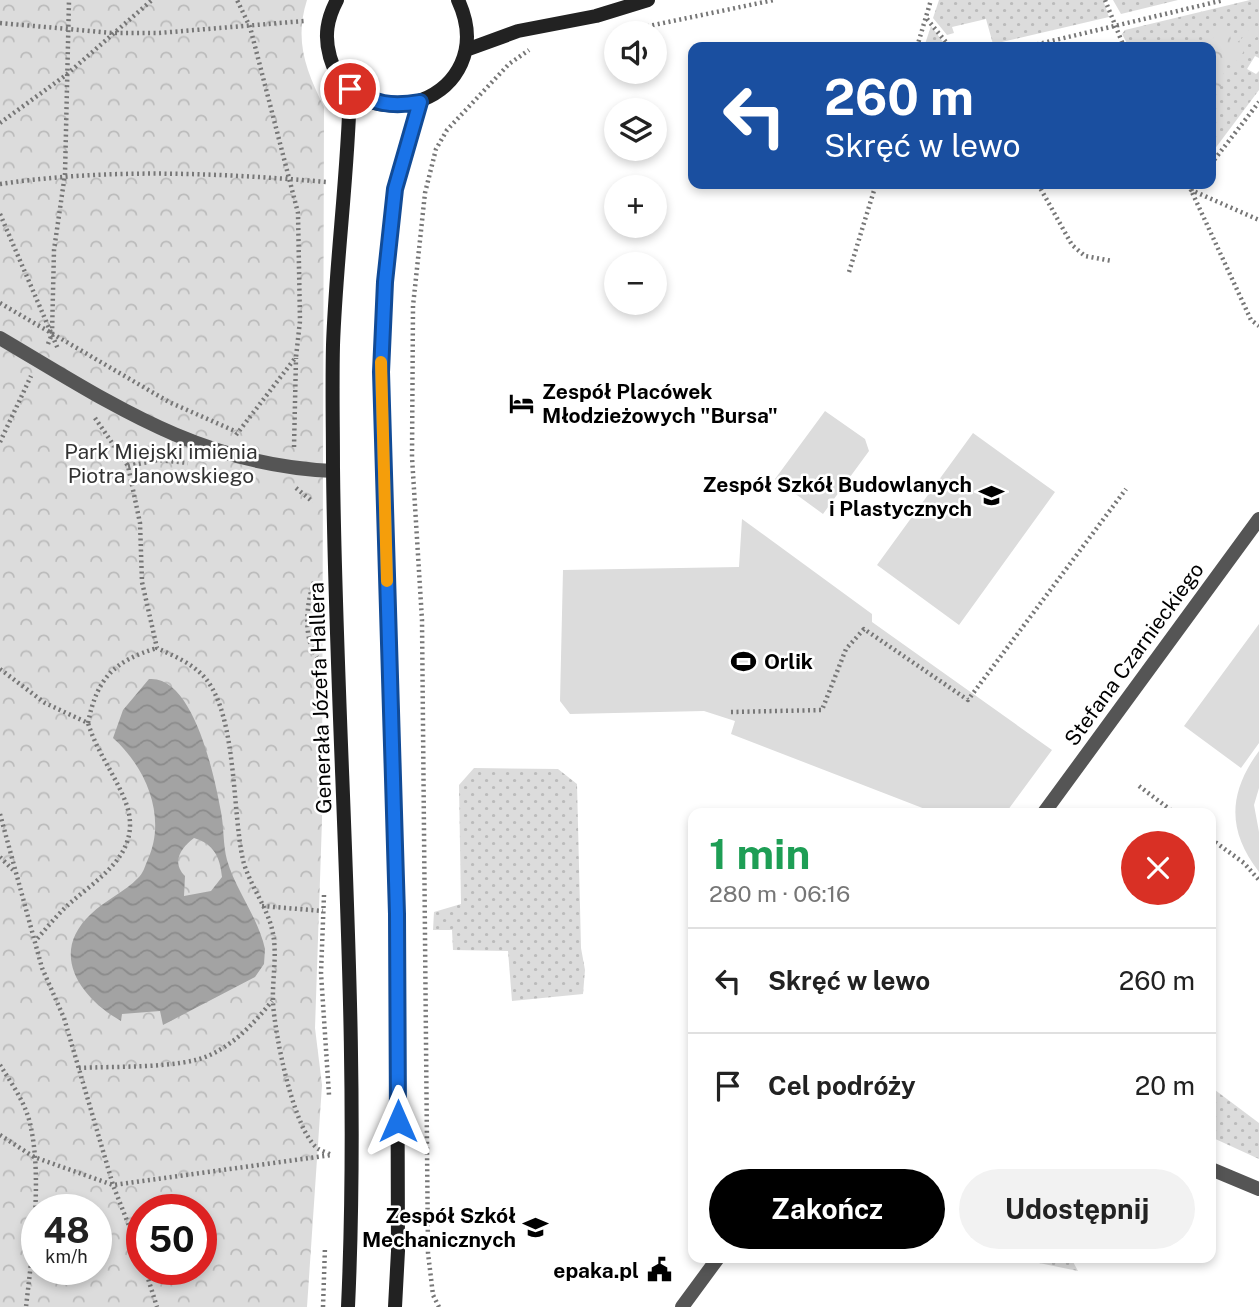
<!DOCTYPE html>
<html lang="pl">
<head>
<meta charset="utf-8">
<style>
  body { margin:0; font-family:"Public Sans",sans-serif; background:#f2f2f2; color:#222; height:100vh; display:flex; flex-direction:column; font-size:26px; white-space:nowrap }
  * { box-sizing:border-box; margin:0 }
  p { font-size:23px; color:#767676 }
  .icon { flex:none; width:38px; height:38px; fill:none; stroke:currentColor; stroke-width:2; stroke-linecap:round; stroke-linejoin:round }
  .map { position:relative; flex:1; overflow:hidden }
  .drawer { position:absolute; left:688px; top:808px; width:528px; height:455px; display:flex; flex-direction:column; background:#fff; border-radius:14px; box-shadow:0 4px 10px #0003 }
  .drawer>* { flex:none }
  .guide { position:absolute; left:688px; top:42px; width:528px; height:147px; border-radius:14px; box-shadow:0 4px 10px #0003; background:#1a4fa0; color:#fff; overflow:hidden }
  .controls { position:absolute; left:604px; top:21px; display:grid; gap:14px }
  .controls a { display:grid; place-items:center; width:63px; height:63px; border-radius:50%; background:#fff; box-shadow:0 4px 10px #0003; font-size:35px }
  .speed { position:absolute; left:21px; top:1194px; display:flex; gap:14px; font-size:35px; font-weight:700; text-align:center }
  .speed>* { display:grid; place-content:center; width:91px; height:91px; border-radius:50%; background:#fff; box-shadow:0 4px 10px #0003; line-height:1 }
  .speed small { font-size:18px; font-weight:400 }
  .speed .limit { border:10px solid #d22; background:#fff; color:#111 }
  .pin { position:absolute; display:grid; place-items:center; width:60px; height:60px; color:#fff; margin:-30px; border:4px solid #fff; border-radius:50%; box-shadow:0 2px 7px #0007 }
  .me { position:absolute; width:77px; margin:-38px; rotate:0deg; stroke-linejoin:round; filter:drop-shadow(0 0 5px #0008) }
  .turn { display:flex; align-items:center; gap:24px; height:147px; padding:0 21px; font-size:32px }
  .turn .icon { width:91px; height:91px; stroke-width:2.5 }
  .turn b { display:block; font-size:49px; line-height:60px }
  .round { display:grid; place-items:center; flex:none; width:74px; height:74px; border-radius:37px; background:#f2f2f2 }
  .summary { display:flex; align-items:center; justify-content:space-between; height:119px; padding:0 21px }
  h1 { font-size:42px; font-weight:700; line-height:52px; color:#1e9e55 }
  .cta { display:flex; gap:14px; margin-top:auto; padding:14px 21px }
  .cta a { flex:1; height:80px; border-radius:42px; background:#000; color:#fff; font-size:28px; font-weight:700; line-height:80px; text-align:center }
  .cta a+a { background:#f2f2f2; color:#222 }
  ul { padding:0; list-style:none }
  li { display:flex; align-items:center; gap:21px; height:105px; padding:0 21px; border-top:2px solid #e0e0e0 }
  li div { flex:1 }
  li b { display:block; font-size:26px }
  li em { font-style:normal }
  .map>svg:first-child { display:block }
  .grass { fill:url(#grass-dots) }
  .park { fill:url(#park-crowns); fill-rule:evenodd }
  .garden { fill:#dcdcdc }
  .water { fill:url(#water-waves); fill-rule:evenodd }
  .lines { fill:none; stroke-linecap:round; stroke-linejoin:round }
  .path { stroke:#777; stroke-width:4.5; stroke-dasharray:2 3.5; stroke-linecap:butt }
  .street { stroke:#555; stroke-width:14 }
  .secondary { stroke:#222; stroke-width:14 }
  .route-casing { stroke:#114b97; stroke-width:18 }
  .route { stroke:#1a73e8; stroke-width:12 }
  .slow { stroke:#f59e0b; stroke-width:12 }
  .labels { text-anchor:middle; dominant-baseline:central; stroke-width:5; stroke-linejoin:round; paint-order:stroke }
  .poi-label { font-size:21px; font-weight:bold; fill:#000; stroke:#fff; text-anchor:end }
  .park-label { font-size:21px; fill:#333; stroke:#fff }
  .street-label { font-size:21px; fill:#000; stroke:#fff }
</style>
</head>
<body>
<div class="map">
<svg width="1259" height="1307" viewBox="0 0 1259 1307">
  <defs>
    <pattern id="grass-dots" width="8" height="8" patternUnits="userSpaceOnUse" patternTransform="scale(1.75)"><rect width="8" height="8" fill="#dcdcdc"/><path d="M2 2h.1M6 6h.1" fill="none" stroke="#bbb" stroke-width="1.8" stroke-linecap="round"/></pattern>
    <pattern id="park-crowns" width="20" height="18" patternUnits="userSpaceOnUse" patternTransform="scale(1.75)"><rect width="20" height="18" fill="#dcdcdc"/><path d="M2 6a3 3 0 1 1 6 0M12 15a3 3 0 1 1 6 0" fill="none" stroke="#bbb"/></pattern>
    <pattern id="water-waves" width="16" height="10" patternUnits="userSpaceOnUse" patternTransform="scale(1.75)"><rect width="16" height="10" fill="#a3a3a3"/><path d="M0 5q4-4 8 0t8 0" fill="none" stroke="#8b8b8b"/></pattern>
  </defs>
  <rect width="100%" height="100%" fill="#fff"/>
  <path class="grass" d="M939 0H1103L1109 17 993 44 986 19 952 27 954 33 947 35 933 18Z
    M1113 0H1178L1121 14Z
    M1250 0H1259V58L1255 56 1247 69 1256 74 1259 71V90L1211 154V47H1129L1122 34 1125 30Z
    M931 26 947 47H924Z
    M474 768 558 769 577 784 581 948 585 970 583 994 512 1001 508 951 453 950 452 930H433L434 912 461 904 459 785Z
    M1211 1087 1259 1123V1159L1211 1137Z
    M1015 1258H1071L1078 1271Z"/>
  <path class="park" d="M0 0H307C294 41 306 70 324 107L322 820 315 1028 322 1085 307 1307H0ZM37 1209H96V1269H37ZM142 1209H201V1269H142Z
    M1224 27 1230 32 1231 41H1239C1247 35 1247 24 1259 29V35L1247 45 1239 60 1223 66C1223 80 1225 87 1211 95V47H1206L1213 39 1214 29Z"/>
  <path class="garden" d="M825 411 865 439 869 451 823 514 775 479Z
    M973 433 1055 492 959 625 877 565Z
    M742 519 872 614V622L1052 750 1005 814H938L731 734 735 721 704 711 570 714 560 701 563 570 739 567Z
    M1259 624V743L1241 768 1184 726Z
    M1259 751V788L1254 805 1259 832V872C1227 831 1228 793 1259 751Z"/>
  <path class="water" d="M149 679C194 675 215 779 221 812 224 827 223 845 227 860 236 891 258 917 265 949L264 964 255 977 163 1025 160 1011 122 1014 121 1021C81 998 48 954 91 914 105 900 125 892 138 878 143 874 145 866 148 859 167 817 146 767 113 738L123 710ZM194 838C214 844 220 857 222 877L211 891 184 896 185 876C171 862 181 848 194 838Z"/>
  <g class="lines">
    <path class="path" d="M1105 0 1124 47
      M927 19 950 47
      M0 23 113 33H159L304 21
      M620 32 774 0
      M917 47 931 0
      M1026 47 1224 0
      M0 123 66 75 152 0
      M1211 164 1259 102
      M0 184C109 168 218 173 327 182
      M1038 184 1072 245 1085 256 1112 261
      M1189 184 1191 190 1259 220
      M1196 184 1191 190 1251 320 1259 326
      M0 214 58 349
      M849 272 876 184
      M0 303 169 402 237 432
      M48 344 52 334 54 250 65 174 69 0
      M95 418 128 466 140 523 142 582 157 648C174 656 194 664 206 679 237 718 232 810 243 860 249 884 266 905 272 929 278 953 272 978 273 1003 275 1035 293 1128 317 1148 321 1151 328 1153 332 1155
      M236 435 296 357 300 321 298 213 250 27 237 0
      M0 442 31 376
      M294 447 296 358
      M128 466 159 460 188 463
      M296 488 313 502
      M314 582C306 604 303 638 317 657
      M0 669 45 703 88 723C97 753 117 777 127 806 142 854 98 878 68 905 56 916 46 929 35 941
      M731 712 822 710 846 649 864 629 968 700 1126 489
      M88 723C97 678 114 661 157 648
      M1139 786 1176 814
      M0 814 42 968 64 1018 113 1185 142 1259
      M1211 839 1244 863 1259 880
      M0 857 13 870
      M324 895 321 973 329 1095
      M262 906 323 911
      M0 1065C12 1084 27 1105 31 1128 42 1180 32 1254 26 1307
      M79 1068C113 1066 181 1069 210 1055 236 1043 255 1022 272 1001
      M0 1135 34 1157 113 1185 332 1155
      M145 1269 157 1307
      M323 1307 325 1247
      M439 1307 433 1295 428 1253 422 620 412 457 413 306 425 193 436 149 447 130 509 64 529 50"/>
    <path class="street" d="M0 338C112 404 199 465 333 471
      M1043 814 1259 519
      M1211 1169 1259 1189
      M682 1307 718 1258"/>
    <path class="secondary" d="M337 0C327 19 324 36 330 57 357 149 504 99 458 0
      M466 50 518 31 596 16 648 0
      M348 1307C361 1027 336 748 333 468 333 427 332 386 333 345 336 260 348 175 350 89
      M395 1307 398 1251 397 914 381 372 385 282 395 189 420 102"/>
  </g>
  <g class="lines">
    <defs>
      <path id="route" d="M350 89C374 104 392 107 420 102L395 189 385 282 381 372 397 914 398 1121"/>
    </defs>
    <use href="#route" class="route-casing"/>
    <use href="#route" class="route"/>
    <path class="slow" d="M381 362 387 581"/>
  </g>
  <defs>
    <symbol id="hotel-bare" viewBox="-9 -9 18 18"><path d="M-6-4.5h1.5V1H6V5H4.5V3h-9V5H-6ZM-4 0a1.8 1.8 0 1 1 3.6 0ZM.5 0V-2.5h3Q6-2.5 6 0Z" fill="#000" stroke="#fff" stroke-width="2.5" paint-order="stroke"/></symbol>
    <symbol id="school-bare" viewBox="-9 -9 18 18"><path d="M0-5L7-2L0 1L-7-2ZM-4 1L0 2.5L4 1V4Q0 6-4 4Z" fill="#000" stroke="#fff" stroke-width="2.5" paint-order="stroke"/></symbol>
    <symbol id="stadium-bare" viewBox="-9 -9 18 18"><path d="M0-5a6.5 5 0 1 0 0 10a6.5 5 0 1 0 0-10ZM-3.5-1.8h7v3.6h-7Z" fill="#000" stroke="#fff" stroke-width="2.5" paint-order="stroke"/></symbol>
    <symbol id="civic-bare" viewBox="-9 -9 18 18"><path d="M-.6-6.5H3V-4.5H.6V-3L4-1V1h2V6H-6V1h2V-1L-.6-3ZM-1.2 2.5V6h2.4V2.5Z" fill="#000" stroke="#fff" stroke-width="2.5" paint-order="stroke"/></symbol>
  </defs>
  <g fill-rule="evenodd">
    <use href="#hotel-bare" x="504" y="386" width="35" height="35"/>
    <use href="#school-bare" x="974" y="478" width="35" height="35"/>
    <use href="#stadium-bare" x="726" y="644" width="35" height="35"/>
    <use href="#school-bare" x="518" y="1210" width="35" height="35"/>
    <use href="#civic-bare" x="642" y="1252" width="35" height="35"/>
  </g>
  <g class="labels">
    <g class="poi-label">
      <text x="542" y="391" text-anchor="start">Zespół Placówek<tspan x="542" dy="24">Młodzieżowych "Bursa"</tspan></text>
      <text x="972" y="484">Zespół Szkół Budowlanych<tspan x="972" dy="24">i Plastycznych</tspan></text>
      <text x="764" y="661" text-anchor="start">Orlik</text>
      <text x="516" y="1215">Zespół Szkół<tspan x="516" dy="24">Mechanicznych</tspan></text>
      <text x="639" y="1270">epaka.pl</text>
    </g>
    <g class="park-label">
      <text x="161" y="451">Park Miejski imienia<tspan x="161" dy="24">Piotra Janowskiego</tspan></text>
    </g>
    <g class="street-label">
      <text transform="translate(1134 654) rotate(-54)">Stefana Czarnieckiego</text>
      <text transform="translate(320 698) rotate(-92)">Generała Józefa Hallera</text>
    </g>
  </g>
</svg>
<div class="controls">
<a><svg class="icon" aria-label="sound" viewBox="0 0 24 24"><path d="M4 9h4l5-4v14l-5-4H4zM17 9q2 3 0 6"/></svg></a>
<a><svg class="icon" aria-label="layers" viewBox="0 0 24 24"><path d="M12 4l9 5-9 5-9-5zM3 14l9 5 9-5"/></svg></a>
<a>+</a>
<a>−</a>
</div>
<div class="speed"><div>48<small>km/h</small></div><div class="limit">50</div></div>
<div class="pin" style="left:350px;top:89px;background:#d93025"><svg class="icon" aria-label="arrive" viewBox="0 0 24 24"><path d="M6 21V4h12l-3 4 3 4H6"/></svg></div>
<svg class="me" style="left:398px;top:1121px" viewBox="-20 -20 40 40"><path d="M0-17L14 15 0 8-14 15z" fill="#1a73e8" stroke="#fff" stroke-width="4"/></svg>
<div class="guide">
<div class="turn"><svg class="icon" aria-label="left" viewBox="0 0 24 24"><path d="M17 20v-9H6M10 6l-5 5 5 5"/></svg><div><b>260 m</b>Skręć w lewo</div></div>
</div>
<section class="drawer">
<div class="summary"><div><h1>1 min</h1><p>280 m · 06:16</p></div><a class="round" style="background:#d93025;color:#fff"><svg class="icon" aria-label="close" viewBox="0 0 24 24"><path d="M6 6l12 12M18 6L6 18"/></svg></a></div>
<ul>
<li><svg class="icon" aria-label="left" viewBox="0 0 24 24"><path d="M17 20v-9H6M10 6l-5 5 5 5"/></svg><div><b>Skręć w lewo</b></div><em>260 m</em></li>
<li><svg class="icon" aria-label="arrive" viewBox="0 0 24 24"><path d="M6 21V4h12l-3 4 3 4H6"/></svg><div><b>Cel podróży</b></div><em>20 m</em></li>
</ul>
<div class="cta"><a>Zakończ</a><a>Udostępnij</a></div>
</section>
</div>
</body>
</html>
